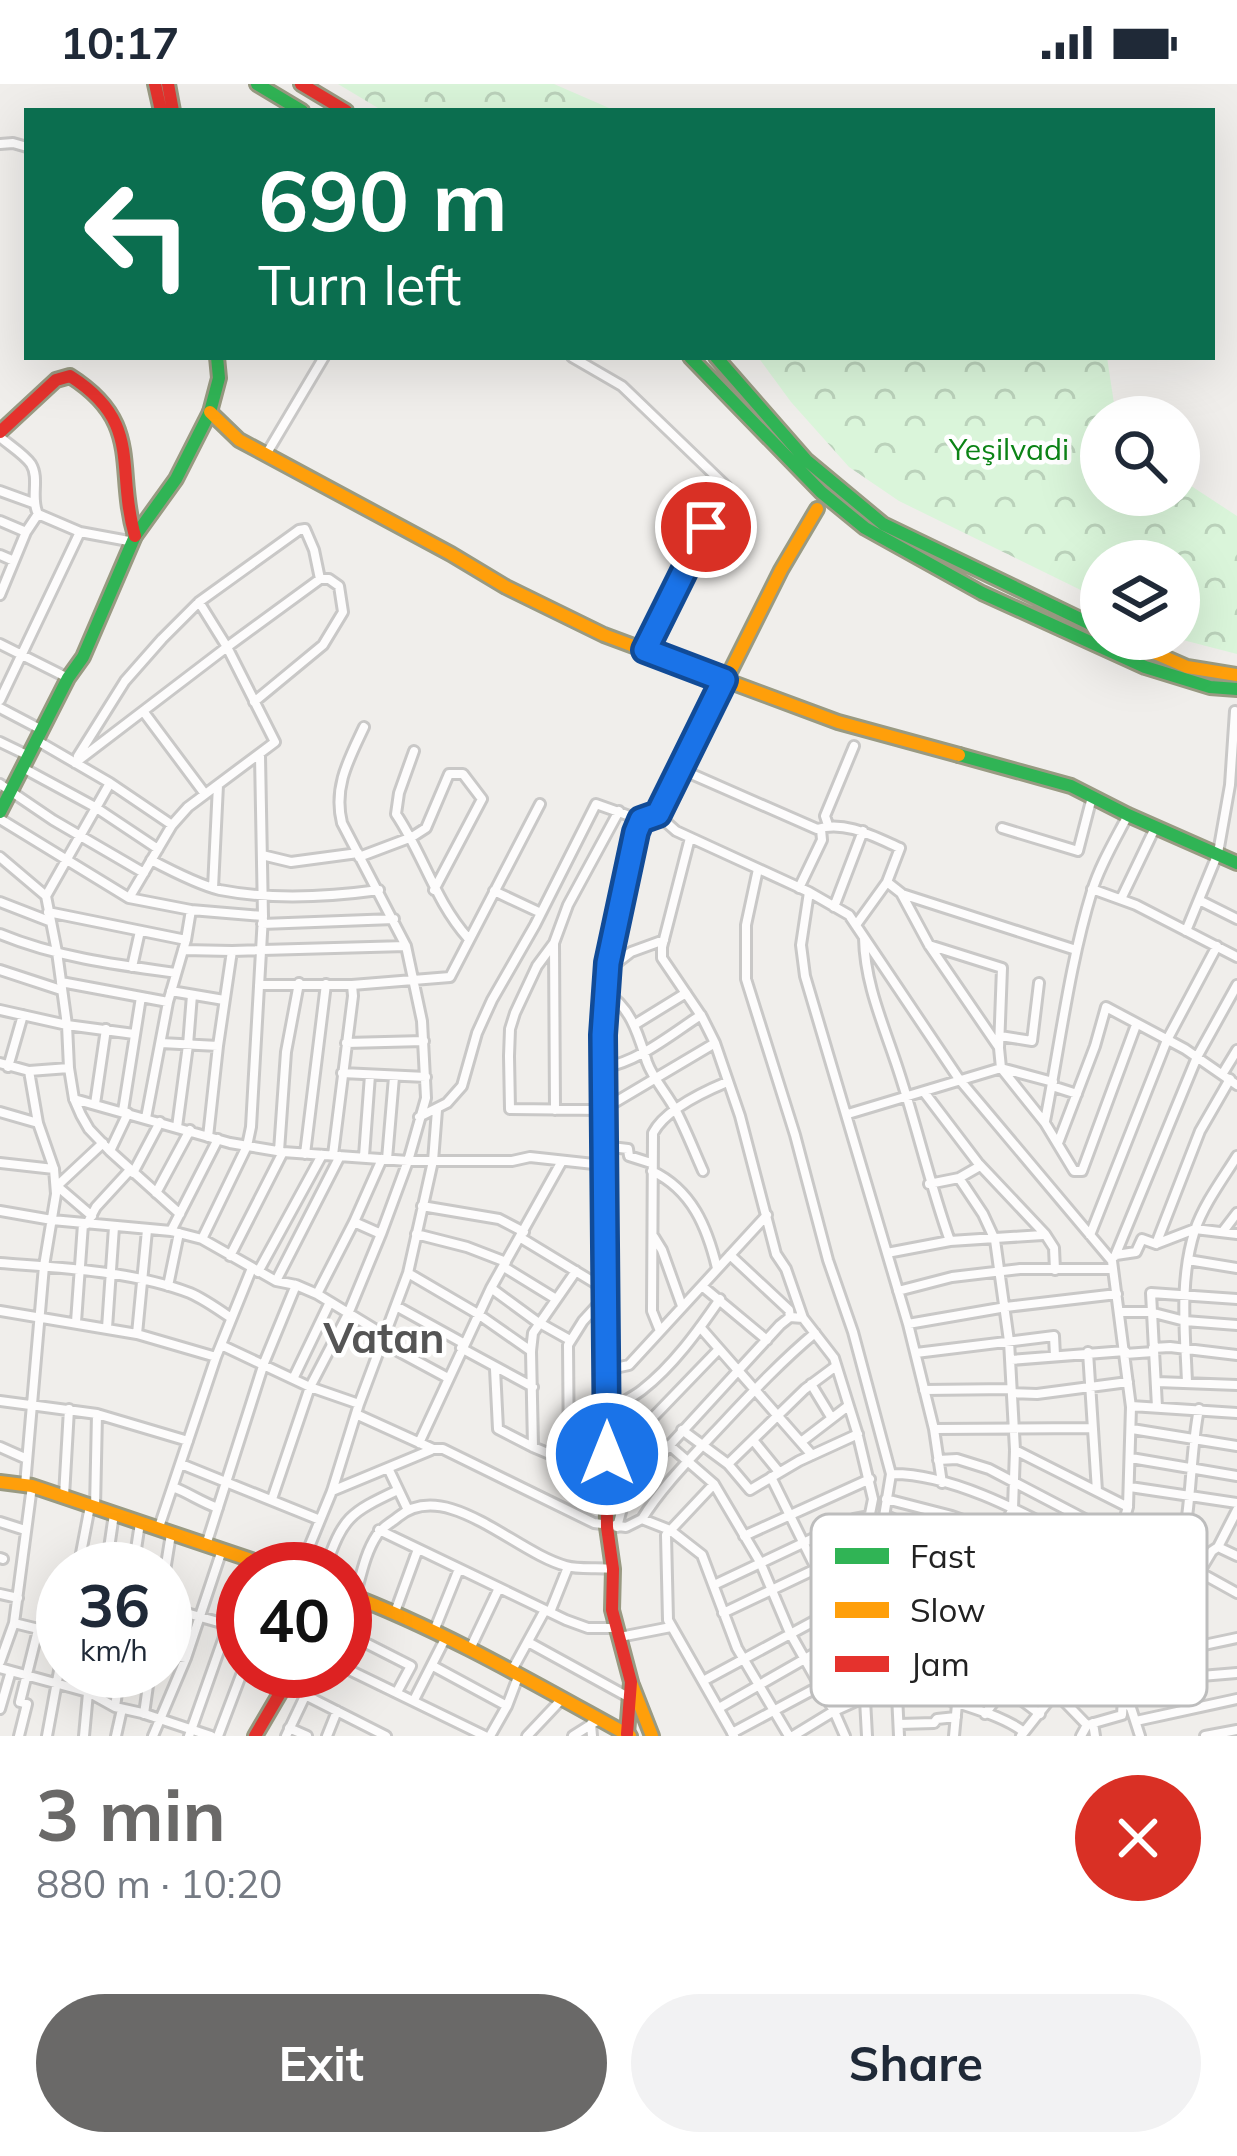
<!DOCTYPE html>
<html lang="en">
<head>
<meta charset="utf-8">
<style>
  body { margin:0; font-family:Mulish,sans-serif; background:#f2f2f3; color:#1f2937; height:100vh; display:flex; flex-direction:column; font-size:45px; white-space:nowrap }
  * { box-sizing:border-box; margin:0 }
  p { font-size:39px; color:#747a83 }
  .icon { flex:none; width:66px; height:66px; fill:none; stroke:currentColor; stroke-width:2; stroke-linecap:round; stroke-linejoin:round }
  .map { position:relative; height:1652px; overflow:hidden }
  .drawer { display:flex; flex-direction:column; background:#fff; flex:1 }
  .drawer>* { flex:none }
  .guide { position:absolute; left:24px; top:24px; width:1191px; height:252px; border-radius:0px; box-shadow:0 12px 48px #0002; background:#0b6e4f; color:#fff; overflow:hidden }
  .controls { position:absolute; left:1080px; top:312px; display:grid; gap:24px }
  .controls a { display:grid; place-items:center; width:120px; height:120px; border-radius:50%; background:#fff; box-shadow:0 12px 48px #0002; font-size:60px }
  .speed { position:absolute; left:36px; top:1458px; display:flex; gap:24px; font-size:60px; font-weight:700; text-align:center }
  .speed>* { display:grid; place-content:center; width:156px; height:156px; border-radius:50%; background:#fff; box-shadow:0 12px 48px #0002; line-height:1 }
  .speed small { font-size:30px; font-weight:400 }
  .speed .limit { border:18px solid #d22; background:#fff; color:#111 }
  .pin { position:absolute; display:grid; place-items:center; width:102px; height:102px; color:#fff; margin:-51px; border:6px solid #fff; border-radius:50%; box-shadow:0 3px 12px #0007 }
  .me { position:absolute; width:132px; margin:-66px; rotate:0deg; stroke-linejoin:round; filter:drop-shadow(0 0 9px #0008) }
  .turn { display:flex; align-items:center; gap:42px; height:252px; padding:0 36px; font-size:54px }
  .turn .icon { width:156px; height:156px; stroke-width:2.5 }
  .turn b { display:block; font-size:84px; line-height:102px }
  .round { display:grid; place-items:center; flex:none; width:126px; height:126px; border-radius:63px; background:#f2f2f3 }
  .head { display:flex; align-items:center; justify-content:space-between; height:204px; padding:0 36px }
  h1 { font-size:72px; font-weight:700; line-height:90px; color:#6a6968 }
  .button { display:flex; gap:24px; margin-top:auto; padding:24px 36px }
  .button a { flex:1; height:138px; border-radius:72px; background:#6a6968; color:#fff; font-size:48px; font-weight:700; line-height:138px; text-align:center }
  .button a+a { background:#f2f2f3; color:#1f2937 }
  .status { display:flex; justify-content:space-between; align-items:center; height:84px; padding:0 60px; background:#fff; direction:ltr }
  .status svg { height:33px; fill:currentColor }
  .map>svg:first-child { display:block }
  .park { fill:url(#park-crowns) }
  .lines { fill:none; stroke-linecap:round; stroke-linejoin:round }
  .street-casing { stroke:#c9c8c7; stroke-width:14 }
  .fast-casing { stroke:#999a82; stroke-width:18 }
  .slow-casing { stroke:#999a82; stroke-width:18 }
  .jam-casing { stroke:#999a82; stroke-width:18 }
  .street { stroke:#fdfcfc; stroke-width:8 }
  .fast { stroke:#30b455; stroke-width:12 }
  .slow { stroke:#ff9f0a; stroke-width:12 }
  .jam { stroke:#e5322d; stroke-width:12 }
  .route-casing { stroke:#114b97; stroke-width:30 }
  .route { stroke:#1a73e8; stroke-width:21 }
  .labels { text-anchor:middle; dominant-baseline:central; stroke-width:9; stroke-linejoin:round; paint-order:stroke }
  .park-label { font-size:30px; fill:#0c8416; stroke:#fff }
  .district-label { font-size:42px; font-weight:bold; fill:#555; stroke:#fff }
  .key { fill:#fff; stroke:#bdbdbd; stroke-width:3 }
  .key-label { font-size:33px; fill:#222 }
</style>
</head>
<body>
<div class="status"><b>10:17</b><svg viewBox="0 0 49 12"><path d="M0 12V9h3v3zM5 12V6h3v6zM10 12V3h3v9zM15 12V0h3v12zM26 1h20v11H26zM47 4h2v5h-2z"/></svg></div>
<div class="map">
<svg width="1237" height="1652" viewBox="0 0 1237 1652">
  <defs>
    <pattern id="park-crowns" width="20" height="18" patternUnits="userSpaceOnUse" patternTransform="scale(3)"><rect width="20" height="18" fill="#daf5da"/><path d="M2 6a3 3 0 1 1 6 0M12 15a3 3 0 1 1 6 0" fill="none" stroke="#bbd2bb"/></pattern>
  </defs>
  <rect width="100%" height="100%" fill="#f0eeeb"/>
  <path class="park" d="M338 0H554L616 27H383Z
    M758 273H1107L1116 333H1101V411H1179V394L1237 432V570L1179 555V477H1101V516L899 417 849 383 791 318Z"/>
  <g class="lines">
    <defs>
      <path id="street" d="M0 60 13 59 27 63
        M572 273 622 302 727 403 645 566
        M0 353C9 361 24 370 31 380 40 395 30 414 38 430L26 448 0 511
        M267 369 324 273
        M0 407 33 419
        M38 430 80 448 134 458
        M0 437 26 448
        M0 471 14 477
        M199 518 227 563 320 495H329L339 502 343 528 323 561 254 618
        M0 560 68 594
        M0 616 80 448
        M0 624 40 645
        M143 627 205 710
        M36 656 110 699 172 741
        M0 658 29 672
        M414 667 399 709 396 730C423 770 435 817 468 854
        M78 672 125 597 162 555 199 518 299 446 305 445 314 466 320 495
        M75 679 227 563 275 658 188 723 172 741 129 814
        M23 684 95 723 158 765
        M680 685 817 745C844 736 873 752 900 764L887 798 856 841
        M110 699 46 812 57 868 67 941 69 984 74 1015 81 1031 89 1045 110 1067 180 1130
        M0 700 53 736 144 789
        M619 727 568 821 554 859 537 882 515 929 510 945 509 972 510 1025 602 1026 715 959
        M658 731 676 747 809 808 849 831 959 995 1112 1177 1131 1323 1128 1423 1084 1572 1021 1652
        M0 735 129 814 191 826 263 832
        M828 741 825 732 854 662
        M1002 744 1078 767 1092 713
        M690 754 662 863V874L702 933 715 959 740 1032 776 1170 786 1185 803 1234 834 1274 857 1348 873 1415 860 1480 864 1499
        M262 771 291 778 358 769
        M0 773 46 812
        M359 773 412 753 426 744 449 690H463L482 715 434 806
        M151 776C170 786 199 801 220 806 271 816 328 813 379 806
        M758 785 746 841V895L795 1051 828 1176 853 1248 891 1390 881 1451 864 1500 873 1528 863 1579 867 1652
        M887 798 901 809 929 861 998 962
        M213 804 218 701
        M799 804 822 756 821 745
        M1092 805 1136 821 1237 873
        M494 807 541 829
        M809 808 801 861 805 892 908 1240 934 1345 942 1399
        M902 810 1076 866
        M1121 815 1155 744
        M1199 816 1237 835
        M0 818 49 837
        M834 823 863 747
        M48 828 186 856
        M262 840 394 835
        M1186 847 1218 769 1230 701 1235 627
        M0 850C55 873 117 881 176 889
        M864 854C865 899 882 937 896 979 916 1038 929 1098 950 1157
        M554 860 555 1026
        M929 861 1002 884 999 964 1001 984 1045 1039 1074 1087H1082L1136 941
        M183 866 232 867 406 862
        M132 883 140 847
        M609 885 631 868 664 856
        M0 886 61 906
        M61 898 168 918
        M259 901H352L450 893 540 720
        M171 907 224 916
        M605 908C631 922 639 953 647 978 653 995 668 1011 676 1027 686 1046 694 1067 703 1087
        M0 926 67 941 134 950
        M634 941 686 909
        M1000 952 1032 957 1039 899
        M161 959 218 962
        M346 959 424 957
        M0 979 29 987 69 984
        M8 983 23 931
        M603 984C640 977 670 951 701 931
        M342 989 426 993
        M1223 989 1237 966
        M1052 1002 1077 1010
        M924 1008 978 1079 1045 1150 1054 1164 1055 1186
        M74 1015 230 1059 283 1068 408 1077H512L530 1073 603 1081
        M95 1020 106 945
        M123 1027 141 913
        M0 1028 38 1039
        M848 1030 1001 984 1053 998
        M419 1033 447 1019 462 1002 477 949 492 916 535 841 596 720 641 736
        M146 1034 168 918 186 856 191 826
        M1045 1037C1060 961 1069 882 1092 807 1100 781 1115 756 1128 731
        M177 1043 188 961 192 911
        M208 1053 218 962 232 867
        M1058 1059 1095 962 1106 923 1185 965 1237 1001
        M603 1062 628 1065 629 1072 651 1079
        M110 1067 128 1029
        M279 1067 286 968 299 899
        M305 1070 326 900
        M333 1071 353 912 352 901
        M364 1072 370 991
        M387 1075 394 993
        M0 1079 54 1085
        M652 1087C692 1106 707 1143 717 1184
        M133 1089 160 1038
        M929 1100 959 1094
        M57 1102 103 1059
        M57 1102 92 1132
        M156 1109 190 1046
        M422 1122 499 1135 524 1148
        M0 1127 52 1136 171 1147 202 1155 276 1197 296 1201 317 1210 386 1252
        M354 1138 381 1150
        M87 1140 96 1123 130 1086
        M1224 1146 1237 1129
        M171 1147 218 1055
        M416 1150 467 1163 506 1178
        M1090 1151 1167 956 1217 862
        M654 1153 662 1166 682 1222
        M521 1154 605 1205
        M202 1155 247 1062 251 1043 263 832 260 672
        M1156 1160 1200 1047 1230 995
        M887 1169 950 1157 1043 1151
        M730 1171 789 1226 790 1233
        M1116 1171 1136 1168 1142 1155 1156 1160 1195 1145 1237 1150
        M230 1172 283 1068
        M1115 1172 1197 973 1237 901
        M1188 1176 1237 1184
        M0 1179C61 1184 133 1187 190 1209 204 1215 218 1225 231 1234
        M504 1183 556 1215
        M258 1188 322 1071
        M408 1189 478 1230 531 1267
        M276 1197 340 1072
        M168 1202 179 1149
        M702 1202 767 1256
        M491 1204 536 1237 570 1256
        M898 1207 952 1193 1020 1185H1112
        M317 1210 354 1138 382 1075
        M396 1222 463 1259
        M0 1227 137 1250 216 1273
        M1119 1228H1150L1185 1237 1237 1241
        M76 1238 83 1140
        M908 1240 1006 1223 1117 1210
        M700 1243 812 1371
        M107 1244 114 1143
        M660 1247 652 1227 653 1049C665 1026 703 1008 727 998
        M137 1250 147 1146
        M383 1259 448 1294
        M221 1261 310 1303 359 1320
        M461 1264 533 1303
        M1153 1264 1170 1263 1237 1271
        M1088 1268 1097 1407
        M916 1269 1054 1252 1055 1272
        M1125 1270 1153 1268
        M1011 1276 1125 1267
        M495 1285 498 1345 533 1363 607 1394
        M606 1286 629 1281 767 1131
        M293 1295 330 1218
        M1157 1298 1237 1301
        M1187 1298C1185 1248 1179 1195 1195 1146 1204 1120 1222 1096 1237 1072
        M811 1300 831 1333
        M924 1306 1011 1305
        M1012 1309 1037 1310 1128 1298
        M0 1317 97 1330 188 1357
        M1131 1322 1237 1329
        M1157 1323 1151 1209 1237 1215
        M608 1327C619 1319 632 1314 642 1306 673 1282 698 1247 720 1215
        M358 1331 433 1365H443L594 1439 626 1443 642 1435 670 1446 702 1471 737 1564 789 1652
        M934 1345 1092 1344
        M1132 1345 1237 1362
        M682 1346 728 1380 750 1406 799 1377 858 1350
        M753 1356 779 1388
        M801 1358 848 1322
        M419 1359 491 1204 562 1077
        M669 1361 714 1400 760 1478 790 1549 834 1627 845 1652
        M0 1363 27 1375
        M533 1363 531 1267 533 1249 576 1187
        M1015 1366 1128 1423
        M607 1370 636 1351 719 1265
        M1131 1374 1237 1392
        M938 1376 957 1375 989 1385 1119 1453
        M569 1379 568 1261 583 1237 604 1214
        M181 1380 320 1436
        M728 1380 805 1305 836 1282
        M388 1384 407 1424
        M891 1390C963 1389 1051 1445 1114 1476
        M771 1393 836 1525 864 1569
        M714 1400 666 1451 668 1536 734 1652
        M25 1401 44 1182 56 1110 54 1085 38 1039 29 987
        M173 1403C189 1409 201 1418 218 1424
        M1130 1403 1237 1419
        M332 1407 431 1366
        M64 1412 69 1325
        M272 1415 310 1303 348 1230 381 1150 408 1077 426 1014 422 937 406 862 342 739C333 703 349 675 364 643
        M886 1415 952 1432 1002 1450
        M95 1424 97 1330
        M884 1431 918 1446 985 1490
        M642 1435C661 1404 689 1376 714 1349 747 1314 779 1279 815 1249
        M0 1438 25 1446
        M1121 1442 1141 1452 1145 1458 1237 1509
        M617 1443 626 1409 780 1241 790 1233 803 1234
        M158 1446 216 1273 252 1184
        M379 1446 566 1536 588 1544H618
        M881 1451 969 1519
        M744 1452 870 1395
        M206 1461 264 1279 296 1201
        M1218 1463 1237 1472
        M0 1474 3 1475
        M1178 1475C1193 1427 1189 1374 1199 1325
        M869 1484 887 1492 929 1528 957 1545 1075 1584
        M1014 1484 1032 1493 1101 1514
        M78 1485 90 1422
        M106 1485 114 1430
        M133 1485 140 1439
        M300 1485 332 1407 359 1320 408 1189 433 1077 437 1026
        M325 1485C343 1433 349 1429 398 1406
        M165 1487 171 1450
        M1108 1495 1127 1506 1134 1494 1181 1519
        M714 1501 854 1435 870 1432
        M1104 1505C1148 1544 1180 1565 1199 1623
        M0 1510 18 1514
        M355 1513C361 1492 365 1469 377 1451 382 1443 391 1439 398 1433 446 1393 516 1469 566 1482 580 1486 598 1483 613 1485
        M998 1520 1091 1548
        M165 1523 243 1545
        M395 1528 418 1465
        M550 1528 568 1483
        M873 1528 906 1549 926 1567 1004 1603 1040 1630
        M723 1529 841 1473 863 1467
        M1096 1534 1145 1587
        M14 1539 63 1551
        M957 1545 1013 1424 1015 1366 1009 1257 995 1156 983 1130 959 1094 980 1082
        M434 1547 459 1485
        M354 1553 411 1582 397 1608
        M620 1553 671 1543
        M528 1558 630 1614
        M470 1565 499 1504
        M1171 1568 1237 1554
        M165 1570 186 1574 222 1466
        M1084 1572 1131 1624 1140 1652
        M864 1576C889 1584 910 1600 934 1610 963 1623 999 1629 1024 1648
        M345 1577 368 1518
        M0 1578 14 1539 32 1402
        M433 1582 507 1622
        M0 1584 88 1608 115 1623 142 1629 211 1652
        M345 1584 485 1652
        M511 1588 545 1526
        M896 1590 899 1652
        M1144 1590 1189 1593 1237 1589
        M703 1597 868 1508
        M1057 1610 1087 1641
        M305 1611 386 1652
        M414 1616 446 1553
        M115 1623 120 1587
        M719 1624 852 1548 870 1542
        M0 1625 11 1587
        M144 1630 150 1587
        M985 1630 1028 1571
        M1136 1637 1237 1615
        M1093 1639 1095 1652
        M591 1640 592 1652
        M899 1640 934 1639 937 1635 956 1633
        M289 1644 307 1652
        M732 1649 863 1579
        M19 1652 27 1620 20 1618 38 1546
        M47 1652 63 1565
        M84 1652 90 1587
        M116 1652 122 1625
        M153 1652 186 1574
        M189 1652 243 1499
        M218 1652 243 1586
        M286 1652 317 1587
        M327 1652 337 1627
        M490 1652 507 1622 518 1593
        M527 1652 561 1616
        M573 1652 600 1635
        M793 1652 834 1627 865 1613
        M954 1652 957 1620 1034 1437
        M1081 1652 1087 1641 1122 1631 1123 1613 1144 1590 1181 1519 1212 1467 1218 1463 1237 1426
        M1205 1652 1237 1646"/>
      <path id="fast" d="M257 0 302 27
        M690 273 821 408 865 444 982 509 1145 583 1210 603 1237 605
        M716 273 806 376 883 440 1101 545
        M959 671 1071 702 1128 731 1237 779
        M0 728 68 594 83 573 135 452 176 395 210 328 219 294 217 273"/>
      <path id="slow" d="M210 328 239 356 451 470 506 503 604 551 838 638 959 671
        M1123 555 1187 583 1237 591
        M683 682 781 486 817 425
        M0 1398 32 1402 278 1485
        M345 1509C445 1547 537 1601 630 1652
        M632 1601 652 1652"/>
      <path id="jam" d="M155 0 161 27
        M168 0 173 27
        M301 0 346 27
        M0 348 56 296 70 292C144 339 115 384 135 452
        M627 1650 631 1598 612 1526 613 1485 607 1443 603 951 608 879 636 748 641 736 658 731 683 682
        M255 1652 293 1587"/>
    </defs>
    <use href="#street" class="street-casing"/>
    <use href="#fast" class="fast-casing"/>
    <use href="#slow" class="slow-casing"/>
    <use href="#jam" class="jam-casing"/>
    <use href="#street" class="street"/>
    <use href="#fast" class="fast"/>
    <use href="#slow" class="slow"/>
    <use href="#jam" class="jam"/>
  </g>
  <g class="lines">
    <defs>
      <path id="route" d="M607 1370 603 951 608 879 636 748 641 736 658 730 724 596 645 566 706 443"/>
    </defs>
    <use href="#route" class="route-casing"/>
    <use href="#route" class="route"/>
  </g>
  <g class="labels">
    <g class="park-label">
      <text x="1009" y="365">Yeşilvadi</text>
    </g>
    <g class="district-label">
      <text x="384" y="1253">Vatan</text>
    </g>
  </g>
  <rect x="811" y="1430" width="396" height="192" rx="18" class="key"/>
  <rect x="835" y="1464" width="54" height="16" fill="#30b455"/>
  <rect x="835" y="1518" width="54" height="16" fill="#ff9f0a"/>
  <rect x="835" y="1572" width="54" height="16" fill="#e5322d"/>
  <g class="key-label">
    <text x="910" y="1484">Fast</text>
    <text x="910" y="1538">Slow</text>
    <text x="910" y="1592">Jam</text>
  </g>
</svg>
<div class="controls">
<a><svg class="icon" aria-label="search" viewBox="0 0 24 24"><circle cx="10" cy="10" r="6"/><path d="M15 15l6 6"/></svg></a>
<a><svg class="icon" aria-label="layers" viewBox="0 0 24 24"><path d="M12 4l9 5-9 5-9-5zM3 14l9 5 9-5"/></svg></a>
</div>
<div class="speed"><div>36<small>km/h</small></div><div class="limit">40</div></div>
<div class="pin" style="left:706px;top:443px;background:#d93025"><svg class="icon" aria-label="arrive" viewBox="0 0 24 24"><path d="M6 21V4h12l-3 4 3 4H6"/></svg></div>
<svg class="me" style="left:607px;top:1370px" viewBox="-20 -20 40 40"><circle r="17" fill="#1a73e8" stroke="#fff" stroke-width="3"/><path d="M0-11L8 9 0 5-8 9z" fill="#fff"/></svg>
<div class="guide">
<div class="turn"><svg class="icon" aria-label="left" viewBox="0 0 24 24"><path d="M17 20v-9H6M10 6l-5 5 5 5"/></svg><div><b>690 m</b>Turn left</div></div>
</div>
</div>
<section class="drawer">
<div class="head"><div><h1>3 min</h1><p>880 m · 10:20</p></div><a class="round" style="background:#d93025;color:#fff"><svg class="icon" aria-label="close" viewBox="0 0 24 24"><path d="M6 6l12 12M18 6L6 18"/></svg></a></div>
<div class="button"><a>Exit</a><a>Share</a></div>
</section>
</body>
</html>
